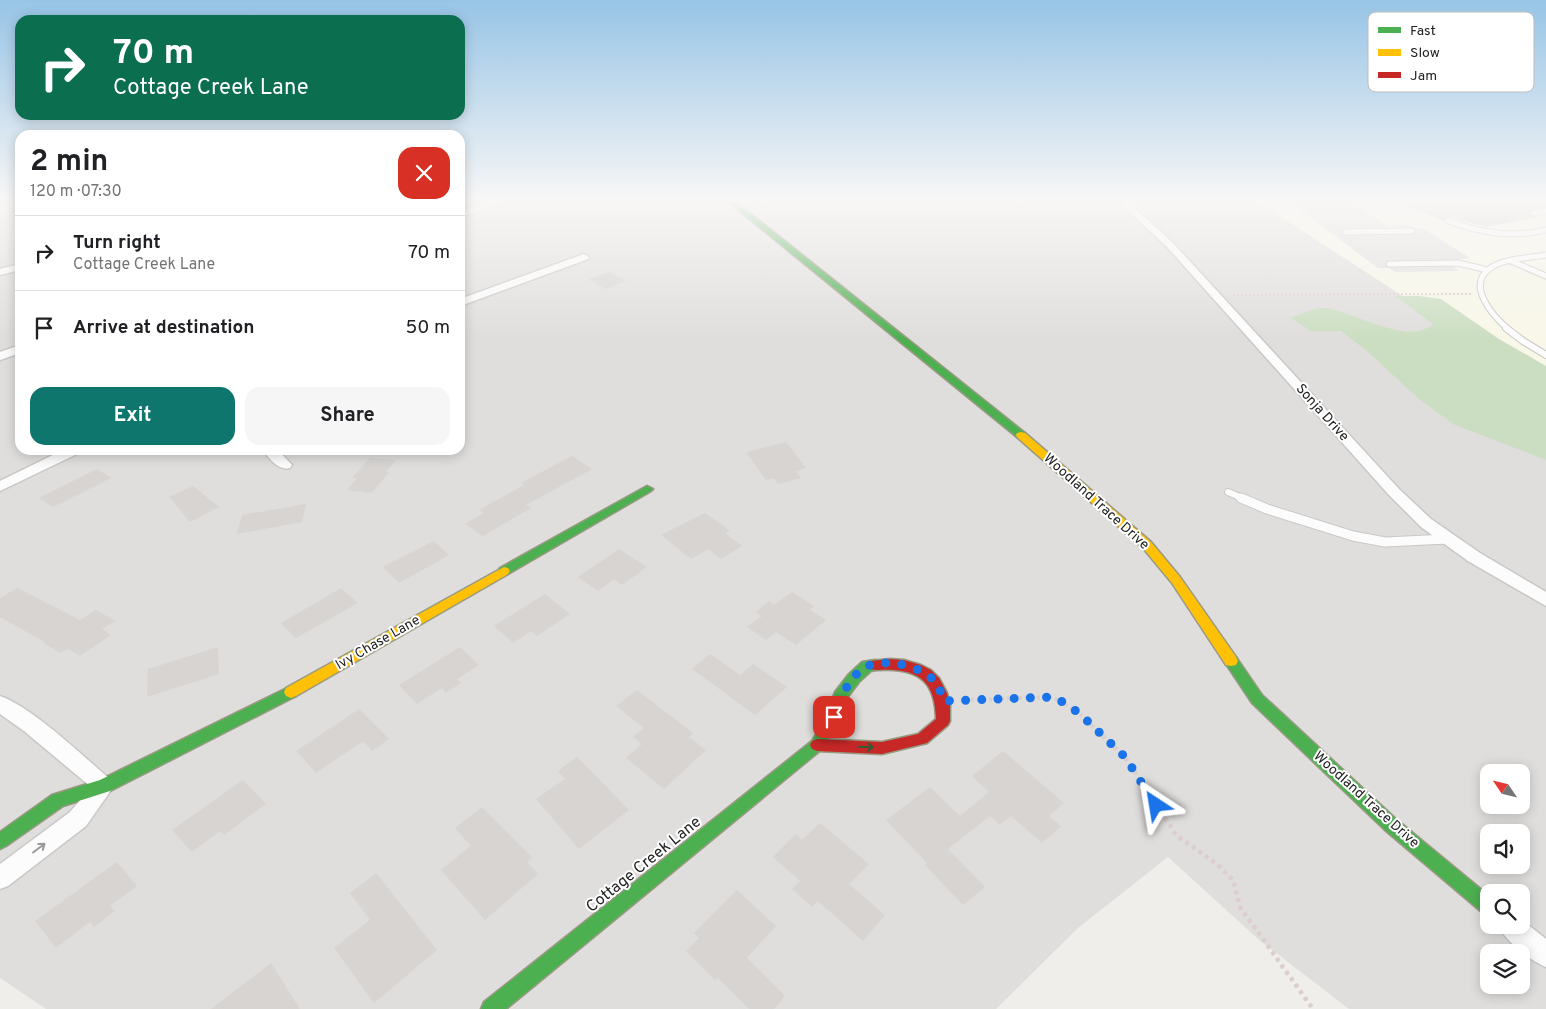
<!DOCTYPE html>
<html lang="en">
<head>
<meta charset="utf-8">
<style>
  body { margin:0; font-family:Overpass,sans-serif; background:#f6f6f6; color:#202124; height:100vh; display:flex; flex-direction:column; font-size:19px; white-space:nowrap }
  * { box-sizing:border-box; margin:0 }
  p { font-size:16px; color:#757577 }
  .icon { flex:none; width:28px; height:28px; fill:none; stroke:currentColor; stroke-width:2; stroke-linecap:round; stroke-linejoin:round }
  .map { position:relative; flex:1; overflow:hidden }
  .sheet { position:absolute; left:15px; top:130px; width:450px; height:325px; display:flex; flex-direction:column; background:#fff; border-radius:15px; box-shadow:0 2px 12px #0003 }
  .sheet>* { flex:none }
  .top-card { position:absolute; left:15px; top:15px; width:450px; height:105px; border-radius:15px; box-shadow:0 2px 12px #0003; background:#0b6e4f; color:#fff; overflow:hidden }
  .needle { width:32px; rotate:305deg }
  .fabs { position:absolute; left:1480px; top:764px; display:grid; gap:10px }
  .fabs a { display:grid; place-items:center; width:50px; height:50px; border-radius:10px; background:#fff; box-shadow:0 2px 12px #0003; font-size:25px }
  .pin { position:absolute; display:grid; place-items:center; width:42px; height:42px; color:#fff; margin:-21px; border-radius:10px; box-shadow:0 2px 8px #0006 }
  .me { position:absolute; width:55px; margin:-28px; rotate:327deg; stroke-linejoin:round; filter:drop-shadow(0 0 4px #0008) }
  .turn { display:flex; align-items:center; gap:18px; height:105px; padding:0 15px; font-size:22px }
  .turn .icon { width:65px; height:65px; stroke-width:2.5 }
  .turn b { display:block; font-size:35px; line-height:42px }
  .round { display:grid; place-items:center; flex:none; width:52px; height:52px; border-radius:15px; background:#f6f6f6 }
  .summary { display:flex; align-items:center; justify-content:space-between; height:85px; padding:0 15px }
  h1 { font-size:30px; font-weight:700; line-height:38px }
  .cta { display:flex; gap:10px; margin-top:auto; padding:10px 15px }
  .cta a { flex:1; height:58px; border-radius:15px; background:#0f766e; color:#fff; font-size:20px; font-weight:700; line-height:58px; text-align:center }
  .cta a+a { background:#f6f6f6; color:#202124 }
  ul { padding:0; list-style:none }
  li { display:flex; align-items:center; gap:15px; height:75px; padding:0 15px; border-top:1px solid #e0e0e0 }
  li div { flex:1 }
  li b { display:block; font-size:19px }
  li em { font-style:normal }
  .map>svg:first-child { display:block }
  .residential { fill:#dfdedc; fill-rule:evenodd }
  .education { fill:#f8f7e8 }
  .forest { fill:#cbdec1 }
  .parking { fill:#e0dfde }
  .building { fill:#d7d4d2 }
  .lines { fill:none; stroke-linecap:round; stroke-linejoin:round }
  .lane-far2-casing { stroke:#c9c8c7; stroke-width:7 }
  .lane-far1-casing { stroke:#c9c8c7; stroke-width:8 }
  .lane-casing { stroke:#c9c8c7; stroke-width:11 }
  .street-casing { stroke:#c9c8c7; stroke-width:3 }
  .fast-casing { stroke:#999a82; stroke-width:3 }
  .slow-casing { stroke:#999a82; stroke-width:3 }
  .jam-casing { stroke:#999a82; stroke-width:3 }
  .path-far2 { stroke:#dccecd; stroke-width:2; stroke-dasharray:2 2; stroke-linecap:butt }
  .path-far1 { stroke:#dccecd; stroke-width:4; stroke-dasharray:3 3; stroke-linecap:butt }
  .path { stroke:#dccecd; stroke-width:4.5; stroke-dasharray:4 4; stroke-linecap:butt }
  .lane-far2 { stroke:#fdfcfc; stroke-width:5 }
  .lane-far1 { stroke:#fdfcfc; stroke-width:6 }
  .lane { stroke:#fdfcfc; stroke-width:9 }
  .street { fill:#fdfcfc; fill-rule:evenodd }
  .fast { fill:#4caf50; fill-rule:evenodd }
  .slow { fill:#ffc107; fill-rule:evenodd }
  .jam { fill:#c62828; fill-rule:evenodd }
  .oneway { stroke:#335a34 }
  .oneway2 { stroke:#9a9a9a }
  .route { stroke:#1a73e8; stroke-width:9; stroke-dasharray:0 16.2 }
  .labels { text-anchor:middle; dominant-baseline:central; stroke-width:4; stroke-linejoin:round; paint-order:stroke }
  .street-label { font-size:14px; fill:#222; stroke:#fff }
  .near-street-label { font-size:16px; fill:#222; stroke:#fff }
  .key { fill:#fff; stroke:#bdbdbd; stroke-width:1 }
  .key-label { font-size:14px; fill:#222 }
</style>
</head>
<body>
<div class="map">
<svg width="1546" height="1009" viewBox="0 0 1546 1009">
  <rect width="100%" height="100%" fill="#f0eeeb"/>
  <path class="residential" d="M0 199H20V450H460V199H1254L1438 319 1546 374V1009H1349L1258 939 1168 857 1078 928 996 1009H46L0 978ZM1489 772H1521V805H1489ZM1489 832H1521V865H1489ZM1489 892H1521V925H1489ZM1489 952H1521V985H1489Z"/>
  <path class="education" d="M1254 199H1546V374L1438 319Z"/>
  <path class="forest" d="M1395 296H1420L1441 299 1499 339 1546 366V460L1455 425 1420 400 1367 351 1341 331H1311L1291 318C1301 314 1314 307 1325 308 1353 311 1409 347 1433 324Z"/>
  <path class="parking" d="M1286 199H1348L1390 228H1382H1394L1389 225H1408L1414 228 1424 229 1470 258 1461 259 1454 267 1459 271 1395 272 1389 268H1378Z"/>
  <path class="building" d="M1406 199H1539L1546 201V207L1532 209 1530 214 1534 217 1545 216 1486 227 1449 217 1444 221 1406 206 1416 204Z
    M610 272 626 281 605 289 589 279Z
    M786 442 806 468 796 471 801 478 778 484 774 478 766 480 746 452Z
    M572 456 592 469 526 505 531 508 483 536 465 524 484 513 479 510 524 485 521 483Z
    M370 458 396 460 386 472H389L372 493 347 490 357 478H352Z
    M97 469 111 478 53 507 39 498Z
    M193 486 219 507 190 522 169 497Z
    M306 504 302 522 237 534 242 515Z
    M705 513 730 531 725 533 742 546 721 559 708 549 691 559 661 535Z
    M434 541 449 555 399 583 383 567Z
    M619 549 647 567 622 585 614 579 598 591 578 577Z
    M17 588 80 620 96 610 115 621 102 629 111 635 80 656 68 649 60 653 44 643 45 642 0 617V598Z
    M341 588 358 603 296 638 281 623Z
    M792 592 814 606 810 610 826 620 796 645 776 632 766 640 747 627 762 616 756 612 769 601 774 605Z
    M545 594 570 614 537 636 531 631 513 643 494 626Z
    M218 647 219 674 147 697 148 669Z
    M460 647 479 665 457 679 461 683 446 693 442 688 417 704 399 685Z
    M710 654 740 675 753 664 787 687 755 715 692 669Z
    M637 690 693 733 689 737 706 750 664 789 626 758 642 744 633 737 644 728 616 706Z
    M359 709 389 739 372 751 363 741 316 773 296 751Z
    M1003 751 1064 803 1049 816 1061 826 1042 843 1011 816 1000 825 990 816 948 849 985 887 963 905 925 865 927 863 886 820 930 787 960 816 989 792 972 776Z
    M577 757 629 810 579 849 536 799 565 779 558 771Z
    M243 780 266 804 224 835 220 831 192 852 172 830Z
    M482 807 532 857 527 862 538 874 485 920 441 870 471 846 455 828Z
    M820 823 869 864 849 884 885 915 863 941 818 901 812 907 792 889 800 881 773 857 796 834 802 840Z
    M117 862 137 886 110 906 115 911 94 927 90 922 56 948 35 921Z
    M376 873 437 950 374 1003 334 948 370 920 350 893Z
    M737 890 776 926 747 958 785 996 774 1009H749L718 978 715 980 686 951 699 938 694 933Z
    M271 963 300 1009H211Z"/>
  <g class="lines">
    <defs>
      <path id="lane-far2" d="M1534 213 1546 211
        M1448 221C1482 233 1511 238 1546 230
        M1345 232 1412 231
        M1511 261 1546 276
        M1389 264 1458 263 1488 270
        M1508 329C1493 316 1464 284 1492 267 1507 258 1529 258 1546 255"/>
      <path id="lane-far1" d="M1506 328 1523 341 1546 355
        M1228 492 1244 499"/>
      <path id="lane" d="M1241 498 1267 509 1353 536 1385 542 1447 539"/>
      <path id="street" d="M501 199H514L460 217V211Z
        M1116 199H1125L1173 243 1399 489 1431 519 1480 553 1546 592V606L1468 561 1421 527 1389 495 1167 247Z
        M584 254 589 257 588 259 460 306V299Z
        M20 264V270L0 275V269Z
        M20 345V353L0 360V352Z
        M63 450H81L79 453 0 491V481Z
        M263 450H278L292 465 290 468C279 471 269 459 263 450Z
        M0 696C32 707 84 757 111 780L114 786 86 826 8 886 0 889V864L70 812 91 787 24 731 0 714Z
        M1521 919 1546 939V967C1531 961 1504 940 1498 925H1521Z"/>
      <path id="fast" d="M725 199H732L1025 433 1026 435 1025 437H1017Z
        M647 486 653 489 651 491 508 574H500L498 571 500 568Z
        M1231 656 1236 657 1262 695 1397 820 1489 896V915L1483 913 1385 830 1252 703 1224 661 1226 657Z
        M875 660 880 661 882 665 880 669 871 671 859 682 847 698 841 717 822 749 506 1009H481L484 1002 812 741 827 716 835 692 849 674 862 662Z
        M291 686 296 688 298 692 296 696 110 791 63 806 6 846 0 849V832L52 795 100 780Z"/>
      <path id="slow" d="M1021 432 1025 433 1151 542 1180 577 1236 657 1238 661 1236 665 1231 666 1226 665 1172 583 1143 548 1017 437 1016 435 1017 433Z
        M504 567 508 568 510 571 508 574 296 696 291 698 286 696 284 692 286 688Z"/>
      <path id="jam" d="M890 659 904 660 921 665 931 670 939 678 947 693 950 705V721L948 725 927 743 882 754 817 751 812 749 810 745 812 741 817 739 882 742 918 734 936 719C935 688 925 672 893 670 885 669 878 671 870 669L868 665 870 661Z"/>
    </defs>
    <use href="#lane-far2" class="lane-far2-casing"/>
    <use href="#lane-far1" class="lane-far1-casing"/>
    <use href="#lane" class="lane-casing"/>
    <use href="#street" class="street-casing"/>
    <use href="#fast" class="fast-casing"/>
    <use href="#slow" class="slow-casing"/>
    <use href="#jam" class="jam-casing"/>
    <path class="path-far2" d="M1474 212 1492 220
      M1233 295 1472 294"/>
    <path class="path-far1" d="M965 700 1052 697 1079 713 1087 720"/>
    <path class="path" d="M1085 719 1125 757 1177 836 1217 864 1233 880 1240 907 1313 1009"/>
    <use href="#lane-far2" class="lane-far2"/>
    <use href="#lane-far1" class="lane-far1"/>
    <use href="#lane" class="lane"/>
    <use href="#street" class="street"/>
    <use href="#fast" class="fast"/>
    <use href="#slow" class="slow"/>
    <use href="#jam" class="jam"/>
  </g>
  <defs><path id="oneway-shaft" d="M-6 0H5M1.5-3L5.5 0L1.5 3" fill="none" stroke-width="1.6" stroke-linecap="round" stroke-linejoin="round" transform="scale(1.25)"/></defs>
  <use class="oneway" href="#oneway-shaft" transform="translate(866 747) rotate(2)"/>
  <use class="oneway2" href="#oneway-shaft" transform="translate(39 848) rotate(-37)"/>
  <linearGradient id="sky" x2="0" y2="1"><stop stop-color="#97c4e6"/><stop offset="0.59" stop-color="#f8f7f6"/><stop offset="1" stop-color="#f8f7f6" stop-opacity="0"/></linearGradient>
  <rect width="1546" height="340" fill="url(#sky)"/>
  <g class="lines">
    <path class="route" d="M834 717C839 700 850 674 868 666 887 658 923 666 936 683 940 687 941 695 944 701L1052 697 1061 701 1079 713 1125 757 1156 805"/>
  </g>
  <g class="labels">
    <g class="street-label">
      <text transform="translate(1322 413) rotate(48)">Sonja Drive</text>
      <text transform="translate(1096 502) rotate(42)">Woodland Trace Drive</text>
      <text transform="translate(378 643) rotate(-30)">Ivy Chase Lane</text>
      <text transform="translate(1366 800) rotate(42)">Woodland Trace Drive</text>
    </g>
    <g class="near-street-label">
      <text transform="translate(644 865) rotate(-39)">Cottage Creek Lane</text>
    </g>
  </g>
  <rect x="1368" y="12" width="166" height="80" rx="8" class="key"/>
  <rect x="1378" y="27" width="23" height="6" fill="#4caf50"/>
  <rect x="1378" y="49" width="23" height="7" fill="#ffc107"/>
  <rect x="1378" y="72" width="23" height="6" fill="#c62828"/>
  <g class="key-label">
    <text x="1410" y="35">Fast</text>
    <text x="1410" y="57">Slow</text>
    <text x="1410" y="80">Jam</text>
  </g>
</svg>
<div class="fabs">
<a><svg class="needle" viewBox="-14 -14 28 28"><path d="M0-13l5 13h-10z" fill="#e53935"/><path d="M0 13l5-13h-10z" fill="#757577"/></svg></a>
<a><svg class="icon" aria-label="sound" viewBox="0 0 24 24"><path d="M4 9h4l5-4v14l-5-4H4zM17 9q2 3 0 6"/></svg></a>
<a><svg class="icon" aria-label="search" viewBox="0 0 24 24"><circle cx="10" cy="10" r="6"/><path d="M15 15l6 6"/></svg></a>
<a><svg class="icon" aria-label="layers" viewBox="0 0 24 24"><path d="M12 4l9 5-9 5-9-5zM3 14l9 5 9-5"/></svg></a>
</div>
<div class="pin" style="left:834px;top:717px;background:#d93025"><svg class="icon" aria-label="arrive" viewBox="0 0 24 24"><path d="M6 21V4h12l-3 4 3 4H6"/></svg></div>
<svg class="me" style="left:1156px;top:805px" viewBox="-20 -20 40 40"><path d="M0-17L14 15 0 8-14 15z" fill="#1a73e8" stroke="#fff" stroke-width="4"/></svg>
<div class="top-card">
<div class="turn"><svg class="icon" aria-label="right" viewBox="0 0 24 24"><path d="M7 20v-9h11M14 6l5 5-5 5"/></svg><div><b>70 m</b>Cottage Creek Lane</div></div>
</div>
<section class="sheet">
<div class="summary"><div><h1>2 min</h1><p>120 m · 07:30</p></div><a class="round" style="background:#d93025;color:#fff"><svg class="icon" aria-label="close" viewBox="0 0 24 24"><path d="M6 6l12 12M18 6L6 18"/></svg></a></div>
<ul>
<li><svg class="icon" aria-label="right" viewBox="0 0 24 24"><path d="M7 20v-9h11M14 6l5 5-5 5"/></svg><div><b>Turn right</b><p>Cottage Creek Lane</p></div><em>70 m</em></li>
<li><svg class="icon" aria-label="arrive" viewBox="0 0 24 24"><path d="M6 21V4h12l-3 4 3 4H6"/></svg><div><b>Arrive at destination</b></div><em>50 m</em></li>
</ul>
<div class="cta"><a>Exit</a><a>Share</a></div>
</section>
</div>
</body>
</html>
